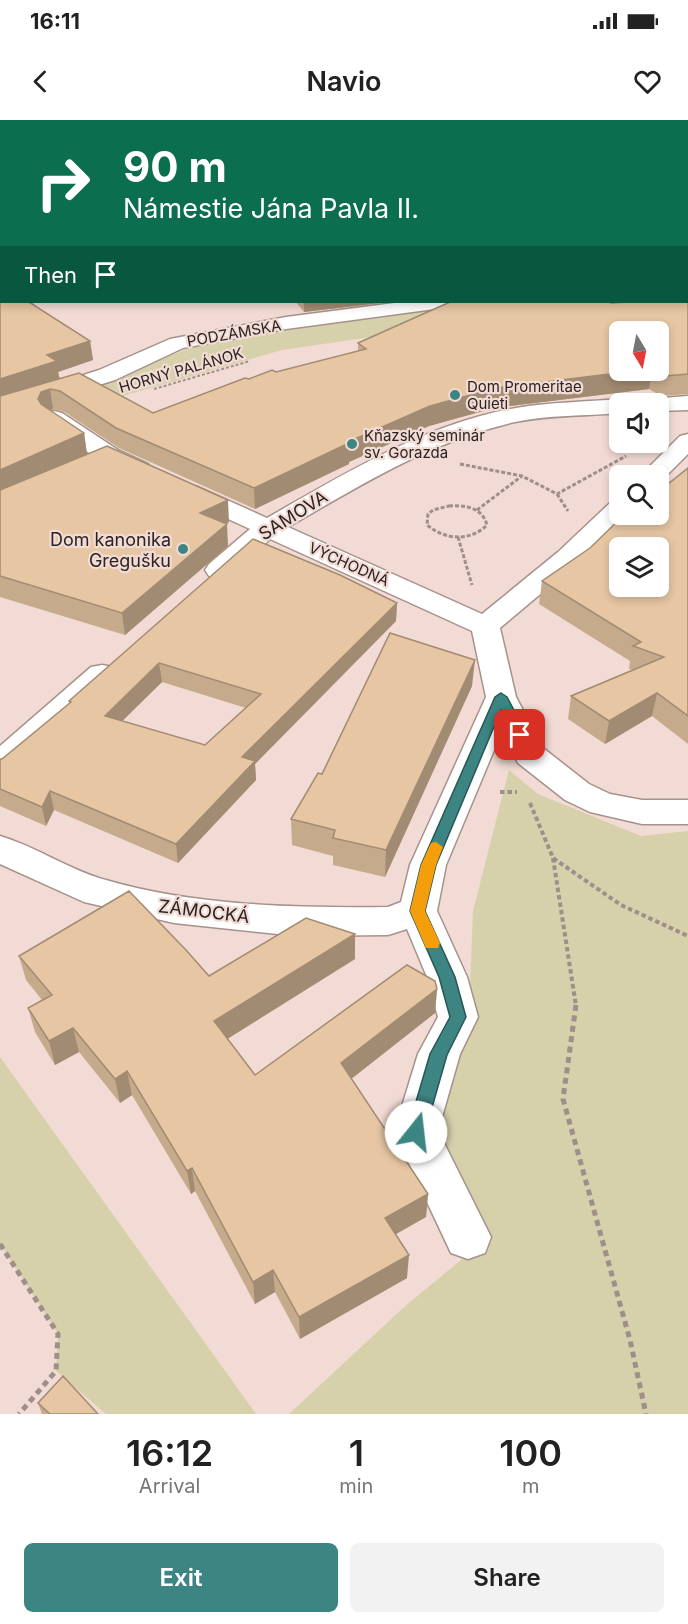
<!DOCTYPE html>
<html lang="en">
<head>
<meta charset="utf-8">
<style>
  body { margin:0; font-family:Inter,sans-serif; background:#f2f2f2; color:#222; height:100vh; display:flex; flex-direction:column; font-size:22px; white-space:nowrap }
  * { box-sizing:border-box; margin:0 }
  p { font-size:20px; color:#767676 }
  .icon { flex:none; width:33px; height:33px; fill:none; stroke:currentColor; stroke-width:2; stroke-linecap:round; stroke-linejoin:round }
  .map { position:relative; height:1294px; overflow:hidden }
  .drawer { display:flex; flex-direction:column; background:#fff; flex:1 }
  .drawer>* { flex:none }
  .guide { position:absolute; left:0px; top:0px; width:688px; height:183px; box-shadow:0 3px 9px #0003; background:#0b6e4f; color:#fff; overflow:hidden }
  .needle { width:39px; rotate:170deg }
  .tools { position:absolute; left:609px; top:201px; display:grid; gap:12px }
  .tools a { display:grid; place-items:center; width:60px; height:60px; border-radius:9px; background:#fff; box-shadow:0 3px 9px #0003; font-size:30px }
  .pin { position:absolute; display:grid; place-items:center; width:51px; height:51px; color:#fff; margin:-26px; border-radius:12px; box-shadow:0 3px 9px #0006 }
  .me { position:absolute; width:66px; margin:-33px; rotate:16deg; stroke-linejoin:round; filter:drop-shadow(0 0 4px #0008) }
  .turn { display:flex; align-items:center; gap:21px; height:126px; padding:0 24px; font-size:27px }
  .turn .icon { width:78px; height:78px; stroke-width:2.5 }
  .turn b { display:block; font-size:42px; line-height:51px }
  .then { display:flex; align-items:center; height:57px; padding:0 24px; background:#0003; gap:12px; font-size:22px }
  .eta { display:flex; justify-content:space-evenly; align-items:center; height:102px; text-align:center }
  .eta b { font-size:36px; font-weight:600; line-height:42px }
  .action { display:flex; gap:12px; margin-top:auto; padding:12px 24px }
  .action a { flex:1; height:69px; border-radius:9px; background:#3d8583; color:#fff; font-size:24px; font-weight:600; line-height:69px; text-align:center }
  .action a+a { background:#f2f2f2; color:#222 }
  .status { display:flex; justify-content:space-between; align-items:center; height:42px; padding:0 30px; background:#fff; direction:ltr }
  .status svg { height:16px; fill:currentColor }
  header { display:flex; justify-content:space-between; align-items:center; height:78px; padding:0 24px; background:#fff; font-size:27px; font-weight:600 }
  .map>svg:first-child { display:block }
  .green { fill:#d6d0ab }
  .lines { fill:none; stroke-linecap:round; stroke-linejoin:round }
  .minor-casing { stroke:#a6928b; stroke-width:3 }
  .path-far3 { stroke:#9f8e89; stroke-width:2; stroke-dasharray:3 2; stroke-linecap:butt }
  .path-far2 { stroke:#9f8e89; stroke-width:3; stroke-dasharray:4 2; stroke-linecap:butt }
  .path-far1 { stroke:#9f8e89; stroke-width:4; stroke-dasharray:4.5 3; stroke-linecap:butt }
  .path { stroke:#9f8e89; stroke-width:5; stroke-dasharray:6 4.5; stroke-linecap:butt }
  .minor { fill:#fff; fill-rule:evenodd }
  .wall { fill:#c6aa8c; fill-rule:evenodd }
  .shaded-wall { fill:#a18b72 }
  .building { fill:#e6c6a3; stroke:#a18b72; stroke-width:1.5; fill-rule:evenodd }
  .route { fill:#3d8583; stroke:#285655; stroke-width:1.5 }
  .slow { fill:#f59e0b }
  .poi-dot { fill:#3d8583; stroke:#f2dbd4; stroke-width:2 }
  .labels { text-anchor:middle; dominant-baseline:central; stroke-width:4.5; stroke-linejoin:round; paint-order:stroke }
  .far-street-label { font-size:15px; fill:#2b2321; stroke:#f2dbd4 }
  .far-poi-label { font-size:15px; fill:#2b2321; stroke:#f2dbd4; text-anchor:start }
  .street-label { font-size:18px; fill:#2b2321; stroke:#f2dbd4 }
  .poi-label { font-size:18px; fill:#2b2321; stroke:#f2dbd4; text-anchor:end }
</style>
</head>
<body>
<div class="status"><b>16:11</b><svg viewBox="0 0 49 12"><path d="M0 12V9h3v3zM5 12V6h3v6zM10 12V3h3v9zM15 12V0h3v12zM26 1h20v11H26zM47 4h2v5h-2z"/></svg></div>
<header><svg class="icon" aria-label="back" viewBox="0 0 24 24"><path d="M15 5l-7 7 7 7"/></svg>Navio<svg class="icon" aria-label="heart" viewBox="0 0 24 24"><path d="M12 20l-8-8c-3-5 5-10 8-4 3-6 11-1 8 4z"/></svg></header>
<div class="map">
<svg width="688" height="1294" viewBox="0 0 688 1294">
  <rect width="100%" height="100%" fill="#f2dbd4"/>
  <path class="green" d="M485 182H639L592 185 282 230 50 297 0 295 100 263 190 228 276 212Z
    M509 650 538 674 641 716 688 711V1294H289L403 1188 485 1120 436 1008 469 894 473 791Z
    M0 937 256 1294H106L56 1251 58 1214 0 1124Z"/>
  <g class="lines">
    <defs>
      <path id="minor" d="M153 0H167V2H153Z
        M391 0H405L406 2H392Z
        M687 148H688V160H687Z
        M402 182H452L449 186 442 188 286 209 183 228 115 260 0 296V282L99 250 170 219 286 197Z
        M688 276V290L658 291V284H647L650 279Z
        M620 279 629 284H620V293C586 296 547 295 515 302 429 322 363 364 288 407L482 494 558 432 611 382 620 380V394H627L576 444 500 508 516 577 543 628 589 664 610 674 642 680H688V704H642L590 692 565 680 518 643 502 611 446 745 437 791 467 857 478 897 460 934 438 1011 491 1117 485 1133 468 1139 451 1133 394 1012 418 934 438 897 427 857 407 809 388 815 296 816 174 803 84 782 0 744V716C37 727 69 750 106 760 195 786 295 788 388 787L401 782 410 745 486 577 472 511 270 419C254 434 234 462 209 456L205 450 209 444 250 409 180 377 177 372 180 367 189 365 198 367 267 398C346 353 425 304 516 288 550 282 586 282 620 279Z
        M54 291 62 293 118 330 148 344 151 349 148 354C120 361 69 318 46 303L43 298 46 293Z
        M688 314V334L661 361 658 362V356H640L680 316Z
        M102 545 113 547 117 554 113 561 12 652 0 655V626L91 547Z"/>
    </defs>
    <use href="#minor" class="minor-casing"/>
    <path class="path-far3" d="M154 269 250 241"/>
    <path class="path-far2" d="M460 344 522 356 557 374 626 336
      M557 374 568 391
      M449 386C465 385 482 387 487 405 470 422 445 420 427 405L428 394 433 390Z
      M477 390 522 356
      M458 417 472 465"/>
    <path class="path-far1" d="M500 672H517
      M530 683 553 738 621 785 688 816
      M553 738 576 886"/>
    <path class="path" d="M576 885 563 979 630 1220 646 1294
      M0 1124 58 1214 56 1251 19 1294"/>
    <use href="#minor" class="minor"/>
  </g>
  <path class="wall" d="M0 0 2 2V67H0Z
    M432 0H688V121H687V2H436Z
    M0 150 35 185H34L90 221 93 240 58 252 60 259 153 293 249 259 358 231V223L611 183 688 175V274L661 276 649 269 494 288 429 306 349 342V344L255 389 119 328 63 291 53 289 50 290 84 313 87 334 229 402 225 404 228 426 125 515 0 477ZM658 212V250H620Z
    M296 182H389L304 192Z
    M688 348V624L652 596 605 624 568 599 571 576 633 550 629 549 630 541 539 484 542 461 658 394Z
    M253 419 397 483 396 501 255 644 256 660 178 743 54 690 46 706 0 686V639H2L70 583 69 581ZM162 562 246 588 205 625 122 601Z
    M472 566 385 757 333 745V736L292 725 291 699 322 654Z
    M19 836 209 856 355 839 227 919 255 955 437 869 435 893 351 959 428 1074 426 1097 395 1114 407 1158 300 1219 275 1172 255 1184 195 1071 191 1074 132 975 120 983 79 932 55 945 35 912 28 888 42 880 26 860Z
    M38 1283 98 1294H42Z"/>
  <path class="shaded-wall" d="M304 182H389L304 192Z
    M90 221 93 240 58 252 60 260 0 280V259L47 235Z
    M642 250H652L649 269 494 288 429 306 349 342V344L255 389 254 368 348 322 430 286 496 268Z
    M50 269 53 289 44 292 38 279 41 272Z
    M84 313 87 334 0 373V350Z
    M228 380 229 402 202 415 200 393Z
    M227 404 228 426 125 515 122 493Z
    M397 483 396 501 255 644 256 660 178 743 176 724 242 637Z
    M475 540 472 566 385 757 386 730Z
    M159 543 162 562 108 615 105 596Z
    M657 573 652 596 605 624 609 601Z
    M50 671 54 690 46 706 42 687Z
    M355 814V839L216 926 214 901Z
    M437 869 435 893 341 967V943Z
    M73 908 79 932 55 945 49 921Z
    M127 951 132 975 120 983 115 959Z
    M192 1048 195 1071 191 1074 187 1051Z
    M428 1074 426 1097 384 1121 385 1098Z
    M409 1135 407 1158 300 1219 299 1197Z
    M273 1150 275 1172 255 1184 253 1162Z"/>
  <path class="building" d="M0 0H146L148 2H2V46H0Z
    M464 0H688V102L687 101V2H467Z
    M0 150 2 151V182H29L90 221 47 235 57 241 0 259Z
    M687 175H688V254L665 256 654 250H658V212H620V250H642L496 268 430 286 348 322 349 323 254 368 116 308 60 271 50 269 41 272 38 279 41 284 84 313 0 350V276L79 253 153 293 245 258 249 259 272 250 276 252 366 229 358 223 450 182H610L611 183 627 182H687Z
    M107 326 228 380 200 393 227 404 122 493 0 456V370Z
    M688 348V596L657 573 609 601 571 576 664 537 633 526 641 522 542 461 590 428 625 394H658V372ZM620 428H658V466H620Z
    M253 419 340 455 397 483 242 637 255 641 176 724 50 671 42 687 0 669V639H2L71 582 69 581ZM159 543 261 574 205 625 105 596Z
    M390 513 475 540 386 730 333 718 335 710 291 699 318 653 322 654Z
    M129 771 186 830 209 856 306 798 355 814 214 901 255 955 407 845 435 861 437 869 341 943 428 1074 385 1098 409 1135 299 1197 273 1150 253 1162 192 1048 187 1051 127 951 115 959 73 908 49 921 28 888 52 875 19 836Z
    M63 1256 98 1294H50L38 1283Z"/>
  <path class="route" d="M501 573 507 577 527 615 525 618H516L501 590 436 745 425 791 455 857 466 897 447 935 425 1012 422 1018 416 1020 410 1018 407 1012 430 934 450 897 439 857 410 791 421 745 495 577Z"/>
  <path class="slow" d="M436 722 443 727 436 745 425 791 440 823 438 828H426L410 791 421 745 431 723Z"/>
  <g class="poi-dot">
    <circle cx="455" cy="275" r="6"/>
    <circle cx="352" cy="324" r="6"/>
    <circle cx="183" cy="429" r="6"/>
  </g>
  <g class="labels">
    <g class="far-street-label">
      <text transform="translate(234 213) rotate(-10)">PODZÁMSKA</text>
      <text transform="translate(181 250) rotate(-16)">HORNÝ PALÁNOK</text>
      <text transform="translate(349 444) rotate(24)">VÝCHODNÁ</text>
    </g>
    <g class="far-poi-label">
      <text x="467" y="266">Dom Promeritae<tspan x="467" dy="17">Quieti</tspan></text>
      <text x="364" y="315">Kňazský seminár<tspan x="364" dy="17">sv. Gorazda</tspan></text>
    </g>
    <g class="street-label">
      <text transform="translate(293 395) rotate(-32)">SAMOVA</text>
      <text transform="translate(204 791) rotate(7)">ZÁMOCKÁ</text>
    </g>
    <g class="poi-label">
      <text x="171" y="419">Dom kanonika<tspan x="171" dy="21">Gregušku</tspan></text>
    </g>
  </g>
</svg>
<div class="tools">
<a><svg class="needle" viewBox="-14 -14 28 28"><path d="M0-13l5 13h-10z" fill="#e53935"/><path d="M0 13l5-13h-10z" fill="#767676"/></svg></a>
<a><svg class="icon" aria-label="sound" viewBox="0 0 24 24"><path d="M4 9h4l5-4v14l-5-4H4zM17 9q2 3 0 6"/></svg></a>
<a><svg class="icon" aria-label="search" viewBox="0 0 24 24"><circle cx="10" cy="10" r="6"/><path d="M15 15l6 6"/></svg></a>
<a><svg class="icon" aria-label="layers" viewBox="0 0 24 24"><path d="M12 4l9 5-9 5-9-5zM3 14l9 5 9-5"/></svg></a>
</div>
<div class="pin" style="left:520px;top:615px;background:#d93025"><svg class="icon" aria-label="arrive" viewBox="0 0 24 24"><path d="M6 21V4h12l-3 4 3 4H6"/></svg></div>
<svg class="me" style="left:416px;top:1012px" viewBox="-20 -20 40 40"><circle r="19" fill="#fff"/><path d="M0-13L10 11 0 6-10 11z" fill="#3d8583"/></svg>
<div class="guide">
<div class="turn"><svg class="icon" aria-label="right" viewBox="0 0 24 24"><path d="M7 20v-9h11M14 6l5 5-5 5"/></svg><div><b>90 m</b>Námestie Jána Pavla II.</div></div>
<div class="then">Then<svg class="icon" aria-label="arrive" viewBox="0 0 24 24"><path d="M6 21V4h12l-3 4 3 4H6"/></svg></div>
</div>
</div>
<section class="drawer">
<div class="eta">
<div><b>16:12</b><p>Arrival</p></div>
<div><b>1</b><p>min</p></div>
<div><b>100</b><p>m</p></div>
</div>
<div class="action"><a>Exit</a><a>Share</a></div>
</section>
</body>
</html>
